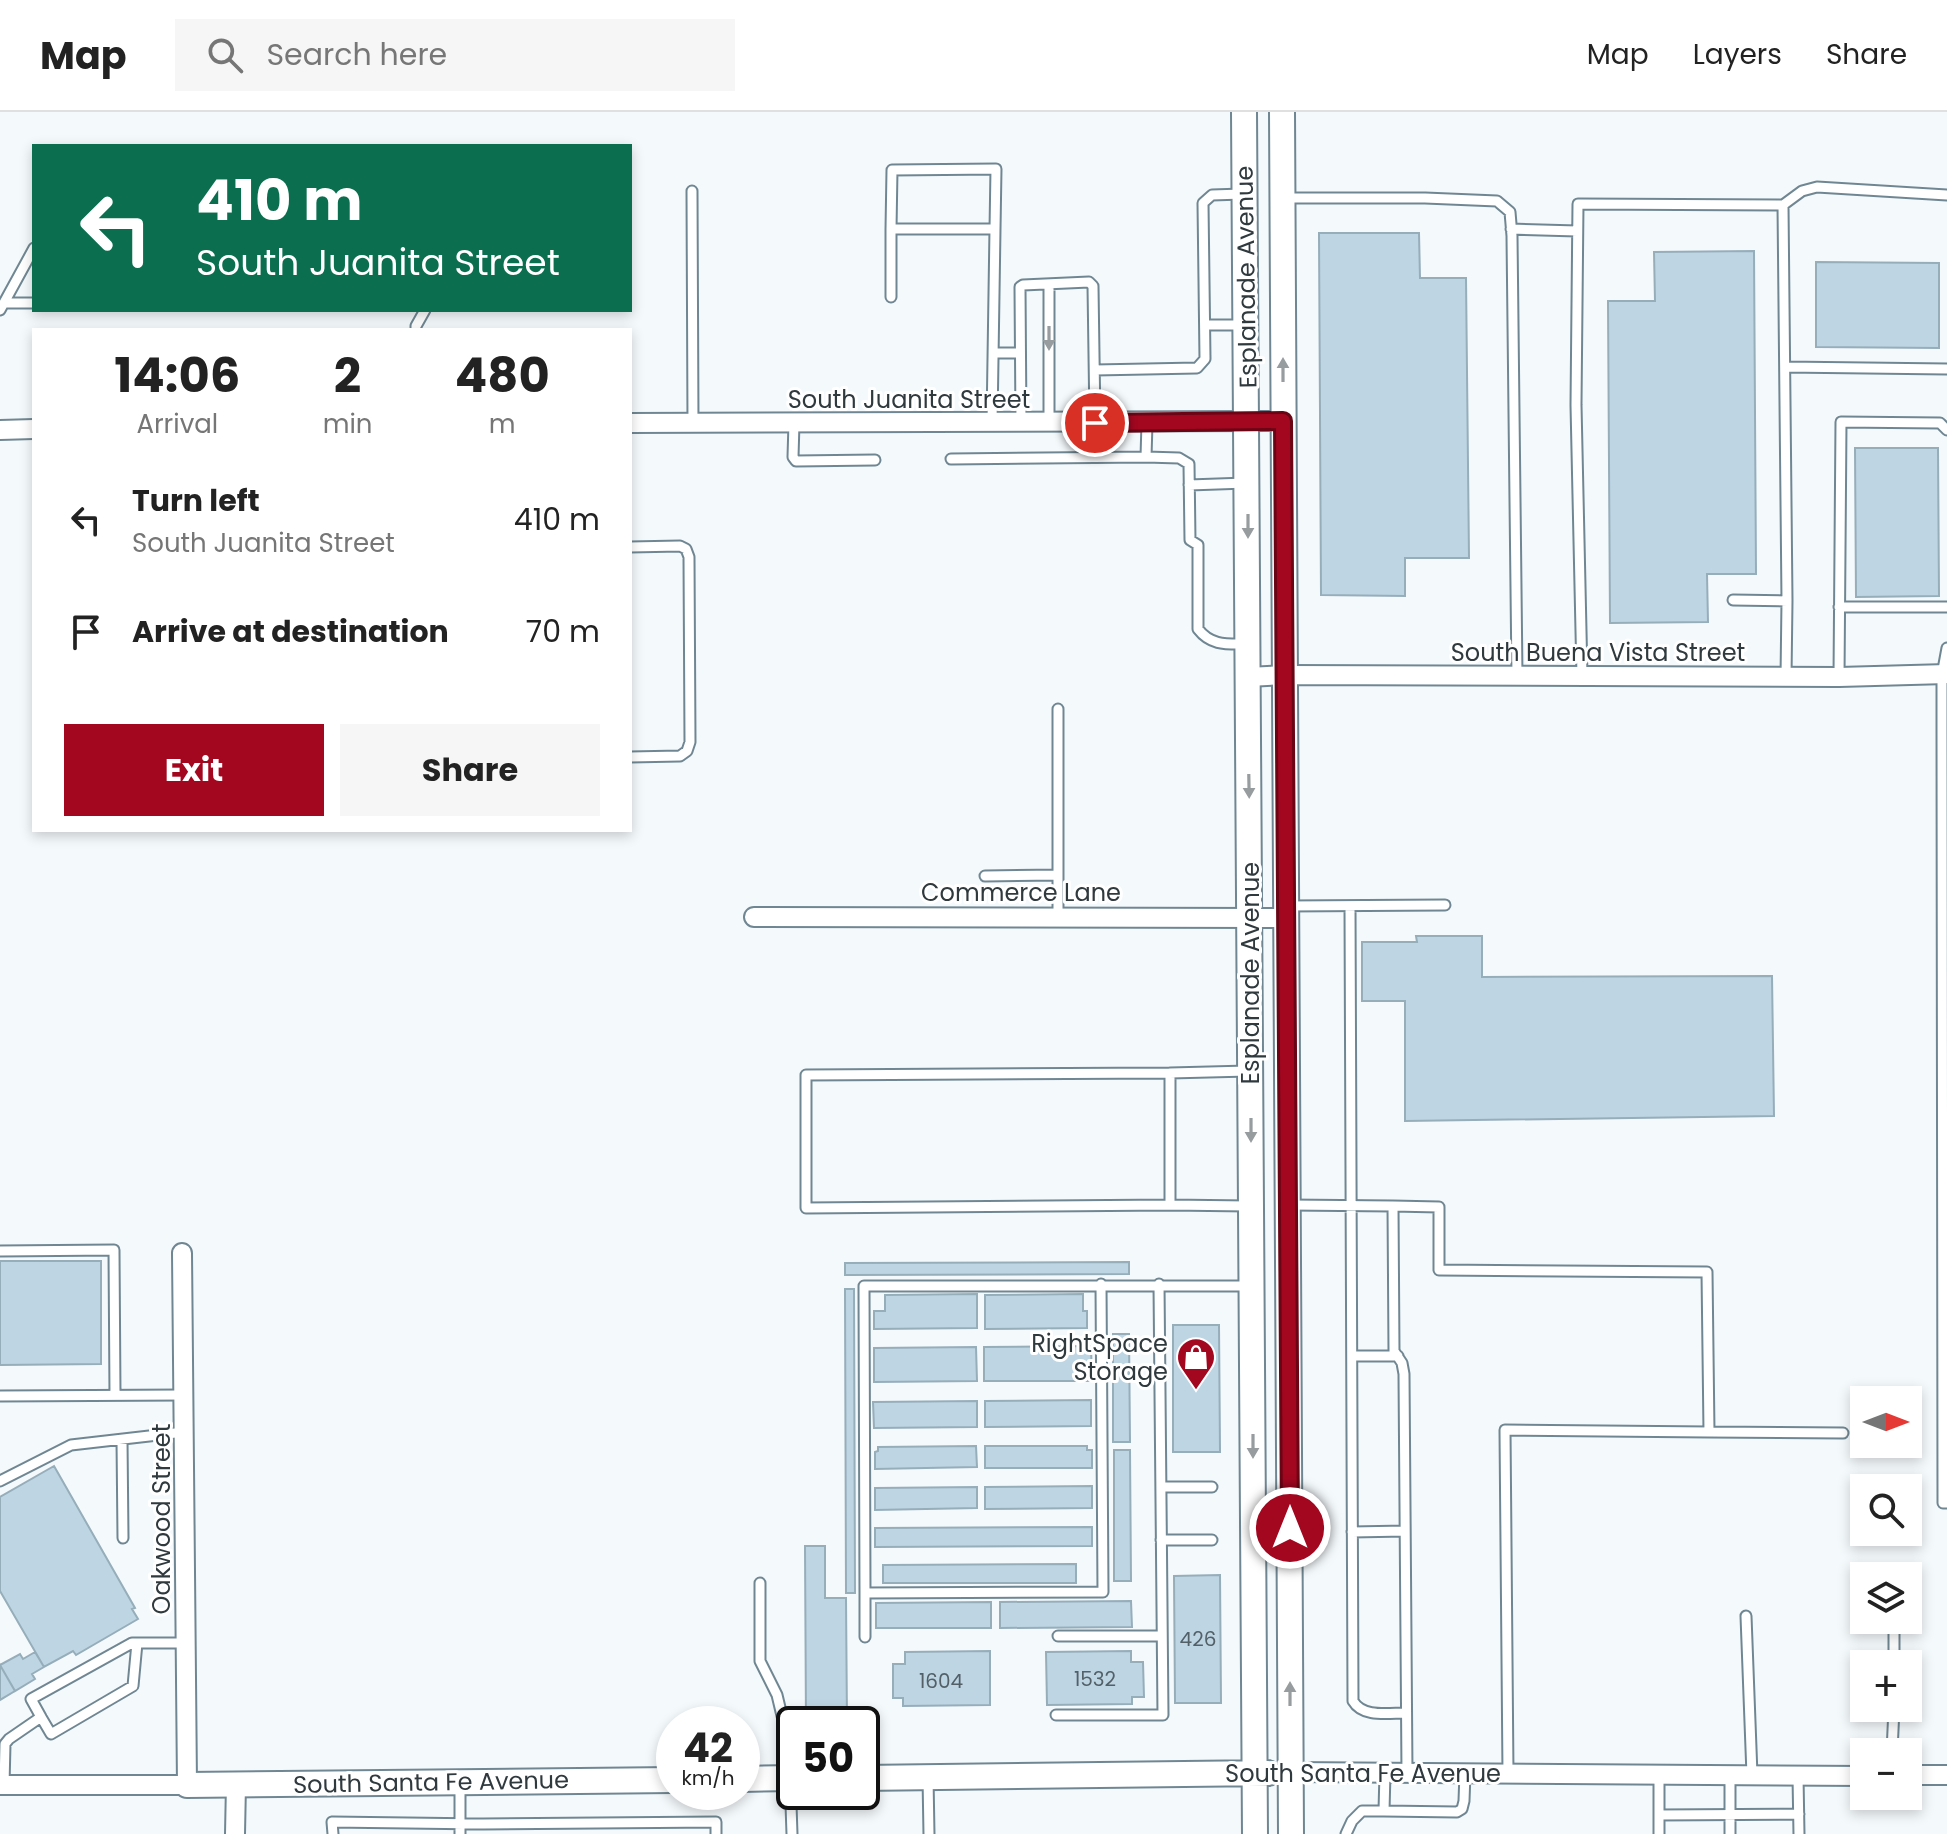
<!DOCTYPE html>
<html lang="en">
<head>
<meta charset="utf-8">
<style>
  body { margin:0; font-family:Poppins,sans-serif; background:#f6f6f6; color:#222; height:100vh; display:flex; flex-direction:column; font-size:30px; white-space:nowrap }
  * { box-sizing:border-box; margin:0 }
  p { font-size:26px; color:#767676 }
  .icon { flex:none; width:44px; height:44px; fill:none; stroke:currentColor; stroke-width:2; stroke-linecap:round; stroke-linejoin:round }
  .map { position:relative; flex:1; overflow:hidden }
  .details { position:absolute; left:32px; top:216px; width:600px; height:504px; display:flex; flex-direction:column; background:#fff; border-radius:0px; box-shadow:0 4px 12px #0003 }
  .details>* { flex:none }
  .top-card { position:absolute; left:32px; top:32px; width:600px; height:168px; border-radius:0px; box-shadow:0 4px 12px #0003; background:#0b6e4f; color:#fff; overflow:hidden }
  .needle { width:52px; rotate:90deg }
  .buttons { position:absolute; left:1850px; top:1274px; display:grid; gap:16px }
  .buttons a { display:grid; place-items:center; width:72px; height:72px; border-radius:0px; background:#fff; box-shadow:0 4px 12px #0003; font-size:40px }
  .speed { position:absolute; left:656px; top:1594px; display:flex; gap:16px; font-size:40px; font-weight:700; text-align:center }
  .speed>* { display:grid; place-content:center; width:104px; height:104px; border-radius:50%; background:#fff; box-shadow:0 4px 12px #0003; line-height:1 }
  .speed small { font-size:20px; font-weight:400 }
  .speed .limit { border:4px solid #111; border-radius:12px; background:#fff; color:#111 }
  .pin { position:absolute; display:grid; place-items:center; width:68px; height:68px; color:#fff; margin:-34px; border:4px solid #fff; border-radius:50%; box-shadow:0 2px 8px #0007 }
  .me { position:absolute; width:88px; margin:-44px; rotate:0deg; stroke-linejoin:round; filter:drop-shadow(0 0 6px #0008) }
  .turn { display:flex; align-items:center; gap:28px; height:168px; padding:0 32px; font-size:36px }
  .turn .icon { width:104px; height:104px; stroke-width:2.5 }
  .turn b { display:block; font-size:56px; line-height:68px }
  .eta { display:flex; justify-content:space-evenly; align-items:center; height:136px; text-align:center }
  .eta b { font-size:48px; font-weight:700; line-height:56px }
  .primary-button { display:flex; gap:16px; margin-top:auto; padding:16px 32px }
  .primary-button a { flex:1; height:92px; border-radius:0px; background:#a30720; color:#fff; font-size:32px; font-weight:700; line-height:92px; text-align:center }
  .primary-button a+a { background:#f6f6f6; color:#222 }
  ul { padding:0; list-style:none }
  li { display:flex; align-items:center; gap:24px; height:112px; padding:0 32px }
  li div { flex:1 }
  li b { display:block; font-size:30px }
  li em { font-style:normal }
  header { display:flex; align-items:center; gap:48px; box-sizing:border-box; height:112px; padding:0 40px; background:#fff; border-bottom:2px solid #e0e0e0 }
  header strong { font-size:38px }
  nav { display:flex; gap:44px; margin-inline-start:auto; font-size:28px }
  .search { width:560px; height:72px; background:#f6f6f6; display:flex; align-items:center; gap:20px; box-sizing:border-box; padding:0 28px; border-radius:0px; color:#767676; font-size:30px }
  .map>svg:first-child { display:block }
  .building { fill:#bed6e4; stroke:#96adba; stroke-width:2 }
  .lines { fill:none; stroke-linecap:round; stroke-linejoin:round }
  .lane-casing { stroke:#708793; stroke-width:13 }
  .street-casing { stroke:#708793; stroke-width:22 }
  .secondary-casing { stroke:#708793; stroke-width:28 }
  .lane { stroke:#fff; stroke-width:9 }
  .street { stroke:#fff; stroke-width:18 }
  .secondary { stroke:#fff; stroke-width:24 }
  .oneway { fill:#979c9e }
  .route-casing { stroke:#6a0515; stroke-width:20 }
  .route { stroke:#a30720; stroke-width:14 }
  .labels { text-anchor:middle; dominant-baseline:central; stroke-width:6; stroke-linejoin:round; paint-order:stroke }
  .number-label { font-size:20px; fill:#536068 }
  .street-label { font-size:24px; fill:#2f393e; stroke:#fff }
  .poi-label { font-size:24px; fill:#2f393e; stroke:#fff; text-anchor:end }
</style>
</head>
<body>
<header>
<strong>Map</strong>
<div class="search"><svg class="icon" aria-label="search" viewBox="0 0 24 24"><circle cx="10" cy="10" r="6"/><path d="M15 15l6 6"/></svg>Search here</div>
<nav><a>Map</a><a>Layers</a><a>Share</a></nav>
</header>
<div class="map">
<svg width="1947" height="1722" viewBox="0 0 1947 1722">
  <rect width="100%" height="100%" fill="#f4f9fc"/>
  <path class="building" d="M1319 121H1419L1420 166H1466L1469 446H1405V484L1321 483Z
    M1754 139 1756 462H1707L1708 510 1610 511 1608 189H1655L1654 140Z
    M1816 150 1939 151V236L1816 235Z
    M1855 336H1938L1939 484 1856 485Z
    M1416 824H1482V865L1772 864 1774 1004 1405 1009V889H1362V830H1417Z
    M0 1149H101V1252L0 1253Z
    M1129 1150V1162L845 1163V1151Z
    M845 1177H854L855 1481H846Z
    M977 1182V1216L874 1217V1199H885V1183Z
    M1083 1182V1199H1087V1216L985 1217V1183Z
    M1173 1213H1219L1220 1340H1173Z
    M1113 1222H1129L1130 1330H1113Z
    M1091 1234 1092 1269H984V1235Z
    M976 1235 977 1269 874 1270V1236Z
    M1091 1288V1314L985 1315V1289Z
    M977 1289V1315L874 1316 873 1290Z
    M976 1334 977 1355 875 1357V1340L878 1339V1335Z
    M985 1334H1087V1338H1092V1356H985Z
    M1114 1338H1130L1131 1469H1114Z
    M54 1354 135 1496 132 1497 138 1507 76 1543 73 1539 44 1555 0 1479V1385Z
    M1092 1374V1396L985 1397V1375Z
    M977 1375V1396L875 1398V1376Z
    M1092 1415V1434L875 1435V1416Z
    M805 1434H825V1486H846L847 1612H806Z
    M1076 1452V1471H883V1453Z
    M1220 1463 1221 1591H1175L1174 1464Z
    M1131 1489 1132 1515 1000 1516V1490Z
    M991 1490V1516H876V1491Z
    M990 1539V1593L903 1594V1586H893V1552H905V1540Z
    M1131 1539V1550H1143L1144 1585H1132V1592L1047 1593 1046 1540Z
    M35 1540 44 1555 32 1562 35 1567 15 1579 0 1553 20 1542 23 1547Z
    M0 1553 15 1579 0 1588Z"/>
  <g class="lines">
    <defs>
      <path id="lane" d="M692 79 693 311
        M1285 86H1425L1497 89 1510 100 1512 124 1517 564
        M1783 93 1802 79 1817 75 1947 83
        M891 117V185
        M1511 117 1577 119
        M1049 172V311
        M4 191H34
        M0 198 34 136
        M1205 213H1245
        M416 218V214L425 198
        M994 241H1020
        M1785 255 1947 257
        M1095 258 1197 256 1205 247 1203 91 1212 83 1242 82
        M794 311 793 345 796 349 875 348
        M992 311 995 117H891L892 58 996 57 995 117
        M1021 311 1020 175 1023 173 1089 170 1093 174 1095 311
        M1146 345 1179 346 1189 352 1190 428 1198 433V517C1211 534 1227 532 1247 532
        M951 347 1146 345 1147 311
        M1189 373 1246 371
        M630 435 680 434 686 437 689 445 690 630 687 639 680 644 630 645
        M1733 488 1787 489 1786 565
        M1839 495H1947
        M1947 536 1942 563V615L1943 1391H1947
        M1582 564 1576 293 1578 92 1783 93 1787 489
        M1839 565 1841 310 1940 311 1947 318
        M1058 597V804
        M985 764 1058 763
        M1287 794 1445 793
        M1350 794 1353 1589C1363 1606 1388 1601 1406 1601
        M1248 959 1170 961V1093L1248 1094
        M1170 961 806 963V1096L1170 1093
        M1289 1093 1393 1094 1394 1239 1402 1251 1404 1262 1407 1660
        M1393 1094 1439 1095V1158L1707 1160 1709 1320 1505 1318 1508 1661
        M0 1139 114 1138 115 1283
        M1101 1172 1103 1480 865 1481 864 1174H1252
        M1352 1244H1398
        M0 1284 184 1283
        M1709 1320 1843 1321
        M122 1328 123 1426
        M0 1369 71 1333 184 1320
        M1161 1375H1212
        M1352 1420 1405 1419
        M1161 1428H1212
        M1894 1461V1464
        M760 1471V1549L777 1583 789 1633 792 1722
        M1746 1504 1752 1663
        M1894 1508V1552
        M1058 1524H1162
        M865 1525V1481
        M1056 1603H1163L1159 1172
        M41 1605 51 1622 133 1574 137 1531
        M1892 1640 1894 1596
        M1659 1662V1722
        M1798 1664 1799 1722
        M928 1665 929 1722
        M4 1673 5 1632 9 1627 41 1605 31 1587 132 1531H186
        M460 1673V1722
        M1384 1699 1457 1700 1462 1697 1464 1689 1465 1661
        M1659 1703 1799 1702
        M333 1722 332 1710 483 1712 716 1710V1722
        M1346 1722 1352 1709 1362 1699H1384L1385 1661
        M1730 1722V1663"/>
      <path id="street" d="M630 311 1283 309
        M0 318 34 317
        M1248 565 1286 563 1839 565 1947 562
        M754 805 1287 806
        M1291 1660 1864 1664
        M1908 1663H1947
        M0 1673H187L182 1141
        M235 1722 236 1672"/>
      <path id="secondary" d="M1244 0 1255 1722
        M1282 0 1291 1722
        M862 1666 1268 1661
        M742 1667 794 1666
        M187 1673 674 1668"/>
    </defs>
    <use href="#lane" class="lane-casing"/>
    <use href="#street" class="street-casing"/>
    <use href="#secondary" class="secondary-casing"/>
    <use href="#lane" class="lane"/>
    <use href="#street" class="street"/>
    <use href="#secondary" class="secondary"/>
  </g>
  <defs><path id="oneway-solid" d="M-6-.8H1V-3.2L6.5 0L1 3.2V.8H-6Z" transform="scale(2)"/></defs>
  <g class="oneway">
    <use href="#oneway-solid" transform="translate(1049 226) rotate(90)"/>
    <use href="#oneway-solid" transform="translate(1283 258) rotate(-90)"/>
    <use href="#oneway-solid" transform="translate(1248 414) rotate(90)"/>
    <use href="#oneway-solid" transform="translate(1249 674) rotate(89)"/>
    <use href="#oneway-solid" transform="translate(1251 1018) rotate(90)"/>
    <use href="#oneway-solid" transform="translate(1253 1334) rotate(90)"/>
    <use href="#oneway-solid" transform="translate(1290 1582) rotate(-90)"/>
  </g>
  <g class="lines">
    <defs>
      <path id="route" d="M1095 311 1283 309 1290 1416"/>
    </defs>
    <use href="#route" class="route-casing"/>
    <use href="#route" class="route"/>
  </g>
  <defs>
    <symbol id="shop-pin" viewBox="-11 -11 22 30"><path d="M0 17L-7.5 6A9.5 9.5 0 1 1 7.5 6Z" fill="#a30720" stroke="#fff"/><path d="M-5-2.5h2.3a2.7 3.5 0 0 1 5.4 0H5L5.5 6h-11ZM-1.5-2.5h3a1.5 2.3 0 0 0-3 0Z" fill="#fff"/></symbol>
  </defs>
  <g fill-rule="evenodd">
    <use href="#shop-pin" x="1174" y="1223" width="44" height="60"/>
  </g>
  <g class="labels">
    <g class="number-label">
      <text x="1198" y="1527">426</text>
      <text x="1095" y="1567">1532</text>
      <text x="941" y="1569">1604</text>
    </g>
    <g class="street-label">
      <text transform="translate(1246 165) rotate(-91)">Esplanade Avenue</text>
      <text x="909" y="287">South Juanita Street</text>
      <text x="1598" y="540">South Buena Vista Street</text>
      <text x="1021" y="780">Commerce Lane</text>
      <text transform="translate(1250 861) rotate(-90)">Esplanade Avenue</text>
      <text transform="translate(161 1407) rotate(-90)">Oakwood Street</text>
      <text x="1363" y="1661">South Santa Fe Avenue</text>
      <text transform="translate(431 1670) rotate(-1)">South Santa Fe Avenue</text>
    </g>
    <g class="poi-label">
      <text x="1168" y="1231">RightSpace<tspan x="1168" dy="28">Storage</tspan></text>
    </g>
  </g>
</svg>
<div class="buttons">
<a><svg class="needle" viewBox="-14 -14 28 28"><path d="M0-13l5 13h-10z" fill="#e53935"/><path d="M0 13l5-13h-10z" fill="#767676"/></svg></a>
<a><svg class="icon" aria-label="search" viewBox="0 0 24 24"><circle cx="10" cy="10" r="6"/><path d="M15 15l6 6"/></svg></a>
<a><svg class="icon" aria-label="layers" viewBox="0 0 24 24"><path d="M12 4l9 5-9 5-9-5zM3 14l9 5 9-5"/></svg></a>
<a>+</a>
<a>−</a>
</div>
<div class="speed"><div>42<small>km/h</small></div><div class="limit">50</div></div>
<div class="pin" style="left:1095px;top:311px;background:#d93025"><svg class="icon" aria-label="arrive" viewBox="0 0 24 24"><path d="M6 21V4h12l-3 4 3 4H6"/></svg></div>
<svg class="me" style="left:1290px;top:1416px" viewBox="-20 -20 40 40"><circle r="17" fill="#a30720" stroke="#fff" stroke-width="3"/><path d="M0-11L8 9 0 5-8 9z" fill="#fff"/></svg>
<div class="top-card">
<div class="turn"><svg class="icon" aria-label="left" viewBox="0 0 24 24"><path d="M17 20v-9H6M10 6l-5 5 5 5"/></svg><div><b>410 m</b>South Juanita Street</div></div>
</div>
<section class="details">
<div class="eta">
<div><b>14:06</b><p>Arrival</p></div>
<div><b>2</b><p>min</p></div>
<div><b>480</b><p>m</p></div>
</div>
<ul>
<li><svg class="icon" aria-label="left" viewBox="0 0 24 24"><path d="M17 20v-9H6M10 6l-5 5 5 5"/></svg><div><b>Turn left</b><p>South Juanita Street</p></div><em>410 m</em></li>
<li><svg class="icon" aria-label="arrive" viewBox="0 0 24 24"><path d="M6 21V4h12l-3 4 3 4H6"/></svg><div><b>Arrive at destination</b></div><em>70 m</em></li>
</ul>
<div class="primary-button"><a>Exit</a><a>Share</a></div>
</section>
</div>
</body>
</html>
